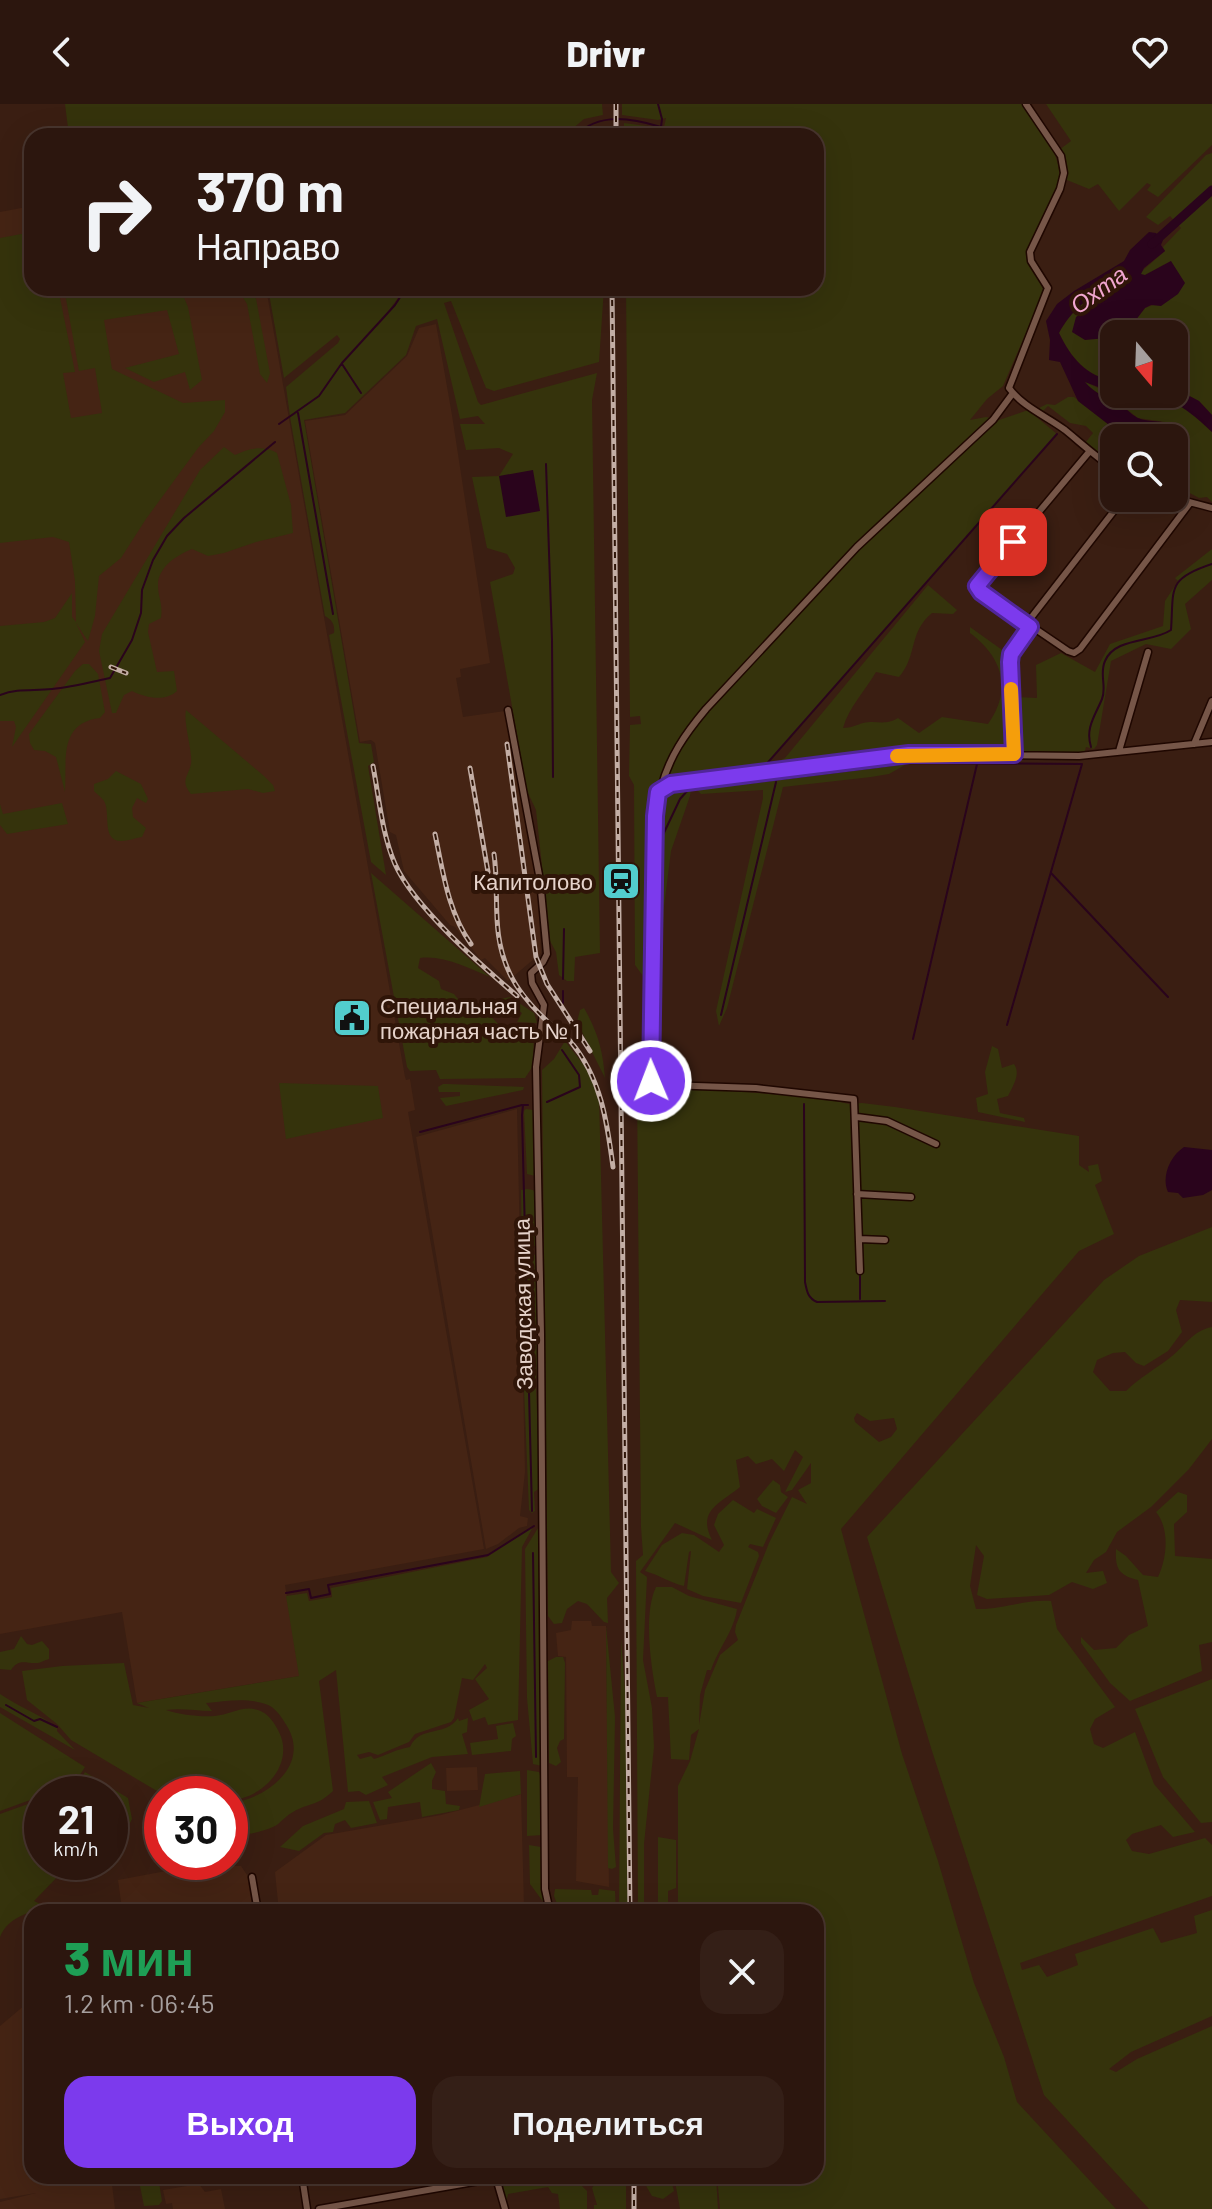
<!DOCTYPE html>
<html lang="ru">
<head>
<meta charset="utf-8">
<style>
  body { margin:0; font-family:Barlow,sans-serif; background:#341f17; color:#f1f3f6; height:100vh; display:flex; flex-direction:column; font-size:30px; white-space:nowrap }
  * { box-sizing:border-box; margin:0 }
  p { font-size:26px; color:#a69f9e }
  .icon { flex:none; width:44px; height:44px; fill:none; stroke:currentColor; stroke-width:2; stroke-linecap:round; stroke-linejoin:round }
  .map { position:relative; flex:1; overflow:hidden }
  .sheet { position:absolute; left:24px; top:1800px; width:800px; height:280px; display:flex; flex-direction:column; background:#2c160e; border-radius:24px; box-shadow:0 8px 32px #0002,0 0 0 2px #48352e }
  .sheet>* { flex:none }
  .banner { position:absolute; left:24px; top:24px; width:800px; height:168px; border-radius:24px; box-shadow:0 8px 32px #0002,0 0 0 2px #48352e; background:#2c160e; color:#f1f3f6; overflow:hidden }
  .needle { width:52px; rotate:161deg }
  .fabs { position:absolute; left:1100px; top:216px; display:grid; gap:16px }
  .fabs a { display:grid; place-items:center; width:88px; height:88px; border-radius:16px; background:#2c160e; box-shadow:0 8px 32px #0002,0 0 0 2px #48352e; font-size:40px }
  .speed { position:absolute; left:24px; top:1672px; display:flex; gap:16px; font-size:40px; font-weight:700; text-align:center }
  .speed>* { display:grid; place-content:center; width:104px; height:104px; border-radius:50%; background:#2c160e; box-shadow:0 8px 32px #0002,0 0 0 2px #48352e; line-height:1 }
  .speed small { font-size:20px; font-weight:400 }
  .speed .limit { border:12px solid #d22; background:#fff; color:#111 }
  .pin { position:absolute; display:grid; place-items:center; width:68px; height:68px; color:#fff; margin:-34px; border-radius:16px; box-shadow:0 4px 12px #0006 }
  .me { position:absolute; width:88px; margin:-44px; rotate:359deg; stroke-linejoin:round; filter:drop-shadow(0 0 6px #0008) }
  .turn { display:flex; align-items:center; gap:28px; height:168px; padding:0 40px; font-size:36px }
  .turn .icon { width:104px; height:104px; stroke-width:2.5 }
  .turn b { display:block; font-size:56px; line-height:68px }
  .round { display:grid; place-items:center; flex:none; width:84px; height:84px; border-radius:24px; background:#341f17 }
  .head { display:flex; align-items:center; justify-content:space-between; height:136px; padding:0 40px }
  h1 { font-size:48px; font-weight:800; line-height:60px; color:#1e9e55 }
  .action { display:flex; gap:16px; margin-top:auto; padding:16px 40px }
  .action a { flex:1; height:92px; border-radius:24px; background:#7c3aed; color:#fff; font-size:32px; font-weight:800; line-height:92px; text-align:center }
  .action a+a { background:#341f17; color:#f1f3f6 }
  header { display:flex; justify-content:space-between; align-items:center; height:104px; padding:0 40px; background:#2c160e; font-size:36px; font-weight:800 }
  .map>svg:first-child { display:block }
  .built { fill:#452414 }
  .green { fill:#35330c; fill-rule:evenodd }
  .water { fill:#2a041c }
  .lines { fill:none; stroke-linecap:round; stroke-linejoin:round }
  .stream { stroke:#2a041c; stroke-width:2 }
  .river { stroke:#2a041c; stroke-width:9 }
  .minor-casing { stroke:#1f0700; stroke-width:9 }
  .minor { stroke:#765648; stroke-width:6 }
  .rail-casing { stroke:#c3aea5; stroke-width:5 }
  .rail { stroke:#2f1508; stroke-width:2; stroke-dasharray:6; stroke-linecap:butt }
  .route-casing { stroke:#51269a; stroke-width:20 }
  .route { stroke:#7c3aed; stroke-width:14 }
  .slow { stroke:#f59e0b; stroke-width:14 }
  .labels { text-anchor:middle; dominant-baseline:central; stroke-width:8; stroke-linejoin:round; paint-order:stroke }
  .poi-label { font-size:22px; fill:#e6d3cb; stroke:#2f1508; text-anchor:end }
  .street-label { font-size:22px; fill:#e6d3cb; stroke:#2f1508 }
  .water-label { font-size:24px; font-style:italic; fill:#f1a6cf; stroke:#2f1508 }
</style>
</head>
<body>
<header><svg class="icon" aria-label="back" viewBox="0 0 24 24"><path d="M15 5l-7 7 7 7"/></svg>Drivr<svg class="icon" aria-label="heart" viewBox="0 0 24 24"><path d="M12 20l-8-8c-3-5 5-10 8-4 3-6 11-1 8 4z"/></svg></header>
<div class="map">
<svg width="1212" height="2105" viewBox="0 0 1212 2105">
  <rect width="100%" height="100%" fill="#3a1e12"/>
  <path class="built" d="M32 102V184H266L405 973 406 976 410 975 415 1006 408 1008 484 1445 285 1481 300 1572 137 1599 122 1508 0 1530V108Z
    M436 220 452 311 490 559 460 565 461 573 456 574 463 613 505 607 537 777 541 849 508 877 485 854 481 856 455 823 450 821 404 767 396 731 390 728 375 639 371 636 360 638 305 317 345 311 407 252 419 224Z
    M517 1005 525 1368 520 1412 528 1414 527 1422 519 1424 498 1440 486 1445 416 1033Z
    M572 1517H591L592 1522H606L609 1783 576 1777 578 1673H567L566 1553 558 1552 556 1529 571 1526Z
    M477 1663 478 1686 447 1687 446 1664Z
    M521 1690 524 1802H539L540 1808H279L275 1768 326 1731 441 1711Z
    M198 1761 241 1762 247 1771 253 1808H120L122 1805 118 1776Z
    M32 1895V2072H111L115 2105H0V2098L36 2089 0 2095V1922Z
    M199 2080 205 2088 221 2085 225 2105H173L172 2099 166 2100 163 2086Z"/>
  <path class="green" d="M65 0H602L603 11 584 15 564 32H69Z
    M622 0H1022C1039 21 1068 57 1057 85 1048 107 1034 126 1028 150L1044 187 1003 282 987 295 970 316 986 313 999 316 1028 306 1057 330 765 663 785 654 928 481 957 506 953 510 932 509C908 529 918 551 899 573L876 568C865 587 849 603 843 624 851 624 856 621 863 619 877 616 885 622 898 614L919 629 942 613 988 620C1013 585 1002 553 970 529V523L1012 553 1014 593 1037 594 1036 561 1061 549 1095 568 1110 540 1163 522 1165 497 1178 477 1175 474 1212 445V476L1185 500 1191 525 1171 545 1146 540 1111 557 1097 641 1094 645 1086 643 1084 651 1079 652 1078 649H1000L999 642C931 642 865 646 798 654L815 665 909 652 1072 655 912 657 889 670 871 673 783 683 727 904 719 922 716 907 763 694V686L701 690 696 685V679H677L691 685 690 692 671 747 664 803 657 971 654 969 648 879 635 861 634 681 629 672 630 621 641 620 640 612 630 613 626 184H816V32H624V19L655 23 657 30 664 23 666 14 658 16 622 11Z
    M1046 0H1212V41L1158 93 1147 86 1151 81 1147 79 1119 107 1098 80 1089 85 1067 76 1064 53 1059 46 1071 37Z
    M1212 49V311L1199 297 1174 284V230H1114V277C1086 272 1071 254 1059 229 1070 207 1091 189 1116 183L1114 229 1127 217H1135L1145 204 1169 195 1171 157 1145 171H1141V168L1165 147 1163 143 1181 124 1170 112 1158 121 1146 113 1206 51Z
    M32 128V184H58L75 268 63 269 71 314 102 309 95 264 79 267 64 184H180L188 203 202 276 190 286 185 268 154 278 125 264 179 250 167 206 104 216 112 265 183 299 225 296V308L214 327 198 344 146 415 121 454 99 472 95 512 88 537 76 519 85 538 12 643 16 623 14 617H0V522L44 518 55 514 72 489V513L76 518 75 477 69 438 53 433 0 439V134Z
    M237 184H254L270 269 267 279 260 270 247 200Z
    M268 184H405L377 223 408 184H604L599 258 494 287 486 284 451 197 444 199 478 298 481 301 597 269 592 296 600 849 575 853 574 877H567L559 871 556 848 550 837 536 706 527 687 490 478 513 470 515 464 507 450 487 444 472 373 499 372 513 350 499 344 466 346 460 320H485L478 312 460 315 437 215 416 222 406 251 345 309 304 316 359 639 371 640 374 658 368 662 386 771 371 758 329 531 334 529C335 520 332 516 325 512L290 313 298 309 290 312 286 283 338 239 340 235 337 231 284 274Z
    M1081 276 1107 288 1150 291 1185 302 1212 328V398L1207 393 1199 394 1186 387 1174 391V334H1131L1173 329 1182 332 1171 319 1138 314 1125 304 1094 287Z
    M1068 293H1074L1126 334H1114V360L1086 338 1093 329 1086 322 1070 319 1048 302 1043 307 1039 304 1047 300 1055 301Z
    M224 343 235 351C249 344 264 341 277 349L291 401 293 429 256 438 224 449 208 452 192 445C177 451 158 463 158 481 158 494 163 498 161 514L149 520 148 528 157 568 174 567 177 587C165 598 146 594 132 587L124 591 116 609H112L99 547 102 530 200 366Z
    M83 560H89L98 570 105 608 100 614C58 619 67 657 65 688L56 653 45 647 34 646 30 639 29 630 75 567Z
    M186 606 264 672 273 681 275 687 263 689 248 685 191 690C180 677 188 673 191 660 193 648 183 619 186 606Z
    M116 667 141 680 148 695 146 699 137 694 132 704 133 713 146 724 142 733C135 734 128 737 121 737 101 737 111 708 104 697 103 695 96 689 94 687V680L108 675Z
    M62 699 68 720 7 730 0 721V700L3 710Z
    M371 769 490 873C468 864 444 851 420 854L418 864 439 877 441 885 454 890 458 895C478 894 488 910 501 923L534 927 533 962 525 974 440 975 436 966 410 967 407 963Z
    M510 893 534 909 537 919 517 918 522 909 506 898 502 902 499 900 500 895Z
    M584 904C598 928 603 948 605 974L577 918 580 906Z
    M565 937 587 965 599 992 611 1468 619 1479 607 1494 608 1519 604 1518 587 1500 578 1497 567 1505 562 1519 554 1520 548 1512 542 966 554 955Z
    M992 942 998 945 1002 964 1014 960C1021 970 1013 982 1008 992L997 995 1000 1009 1024 1014 1025 1018 978 1008 976 994 988 990 985 968Z
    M279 979 378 982 383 1014 286 1035Z
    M443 980H448L524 983 523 986 446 1002 440 994 460 992V988H439L438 983Z
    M654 983 660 993 666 985H709L822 994 849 1000 862 999 895 1003 1079 1032V1061L1089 1068 1088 1062 1098 1060 1102 1077 1095 1081 1114 1130 1079 1147 841 1425 902 1650 938 1757 974 1879 1004 1953 1017 1998 1116 2105H720L717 2072H816V1808H678V1682L690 1657 699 1625 691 1631 689 1656 671 1655 668 1593H657C651 1563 643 1510 656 1483H672L689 1492 737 1505C734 1527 718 1545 711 1566H707L700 1591 699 1621 705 1586 720 1551 738 1536 735 1528 736 1521 769 1439 792 1393 807 1400 798 1386 811 1379V1359L792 1386 785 1388 803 1353 795 1346 784 1367 772 1355 756 1360 748 1352 736 1356 740 1383C719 1400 697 1407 712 1436L675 1419 640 1468 647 1473 643 1556 652 1604 654 1643 644 1740V1808H638L636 1457 643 1451 641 1423 637 986ZM857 1309 870 1317 894 1314 897 1325 891 1333 879 1338 855 1318 854 1314Z
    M526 1005 533 1006 535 1011V1072L527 1070 524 1007Z
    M527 1085 533 1086 536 1090 537 1142H528L522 1146 521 1086Z
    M1212 1123V1198L1180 1196 1176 1206 1182 1228 1168 1247 1144 1262 1136 1259 1125 1248 1113 1249 1097 1256 1093 1268 1110 1287H1126C1140 1273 1156 1265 1172 1252 1186 1241 1192 1227 1212 1223V1335L1189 1365 1151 1403 1117 1428 1106 1448 1094 1456 1086 1469 1103 1467 1107 1479 1093 1485 1072 1478 1049 1491 987 1495 977 1491 984 1452 976 1441 970 1482 976 1505C1002 1506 1025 1495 1051 1497L1057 1525 1115 1603 1095 1615 1090 1625 1094 1640 1103 1644 1135 1628 1154 1680 1195 1728 1173 1733 1161 1721 1132 1730 1126 1736 1132 1747 1149 1750 1205 1734 1212 1741V1792L1020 1859 1022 1866 1039 1861 1047 1873 1078 1861 1075 1850 1153 1824 1161 1839 1197 1829 1194 1812 1212 1806V1912L1131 1948 1109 1965 1116 1968 1137 1955 1212 1922V2105H1149L1044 1991 932 1647 867 1433 1104 1176 1139 1152Z
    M529 1150 536 1151 537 1156 538 1229H523L520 1152Z
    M528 1233H539L536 1275 529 1274Z
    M536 1284 540 1384 534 1388 535 1407 532 1409 529 1406 524 1285Z
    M773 1376 780 1381 781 1388 788 1393 776 1409 762 1402 757 1395Z
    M1178 1388 1187 1391V1408L1174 1420 1175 1452 1212 1455V1538L1199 1541 1202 1567 1130 1597 1110 1579 1081 1539V1533L1094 1546 1116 1544 1129 1531 1148 1522 1138 1476C1119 1471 1115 1465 1116 1445L1126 1452 1143 1471 1158 1473C1167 1454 1170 1425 1156 1408Z
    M733 1396 754 1409 757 1405 776 1414 763 1443 750 1440 748 1443 758 1448 759 1452 741 1499 703 1492 687 1485 691 1447 689 1448 684 1482C671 1479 659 1471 645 1467L662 1441 682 1429 694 1431 719 1448 724 1441 714 1421 718 1410Z
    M533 1423 522 1443 518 1616 488 1621 485 1613 473 1617 469 1606 489 1595 475 1575 487 1564 485 1560 473 1576 462 1574 454 1614 451 1618 415 1630 409 1638 378 1651 369 1648 357 1651 360 1655 371 1652 374 1655C387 1651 397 1645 410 1643 420 1621 446 1633 458 1614L459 1617 468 1614 467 1628 462 1630 468 1650 432 1653 382 1673 388 1681 366 1691 359 1687 348 1688 336 1566 319 1577 333 1687C316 1703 310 1698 293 1708 287 1711 283 1716 278 1720 272 1725 255 1729 248 1730L240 1718 230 1714V1699C268 1695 313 1659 285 1619 281 1612 275 1604 268 1601 249 1593 226 1597 206 1599L212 1607C196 1607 181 1604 166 1606 181 1611 199 1613 215 1612 229 1611 243 1601 258 1606 268 1609 274 1618 279 1628 295 1660 263 1695 230 1696V1690H162L71 1636 57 1620 27 1596 22 1567 62 1562 124 1559 133 1601 149 1604 137 1599 299 1572 286 1492 307 1489 309 1497 332 1493 331 1484 487 1453Z
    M538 1424 540 1426 542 1662 533 1660 527 1594 525 1445Z
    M606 1522 615 1613 613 1725 616 1763 612 1765 608 1764Z
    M21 1532 27 1540 32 1541 42 1537 49 1545V1555C48 1555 39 1559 38 1559 26 1560 19 1554 11 1566L0 1565V1548L14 1545Z
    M621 1535 625 1586 628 1808H619Z
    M556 1553H563L565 1559 564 1635 560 1637 557 1644 561 1658 556 1662 549 1659 548 1557Z
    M1212 1575V1718L1201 1719 1163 1673 1135 1605Z
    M0 1590C19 1603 39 1610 57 1623V1627L75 1646 0 1603Z
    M0 1609 85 1663 74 1680 0 1707Z
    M513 1619 516 1632 512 1635 511 1647 472 1651 470 1639 498 1635 496 1622Z
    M431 1659 436 1668 432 1677V1685L445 1687 446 1700 460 1702 459 1706 422 1713 420 1698 388 1703 387 1715 380 1716 373 1698 392 1694 388 1688Z
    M527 1666 539 1668 541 1673 543 1731 527 1732Z
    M520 1667 521 1690 479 1703 485 1670Z
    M85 1668 128 1694 132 1715 119 1741 110 1745V1690H59L76 1684Z
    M42 1695V1758H79L66 1764 34 1797 47 1803C28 1809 8 1813 0 1833V1710Z
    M369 1697 377 1719 351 1724 345 1716 335 1720 333 1728 324 1729 299 1747 280 1743 303 1722 344 1705 346 1698Z
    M658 1733 676 1736V1784L668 1787V1808H658Z
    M529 1741 541 1743 547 1803 530 1780Z
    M555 1785 591 1786 592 1791H598L599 1785 615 1787 616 1808H560L554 1792Z
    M138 2072H158L162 2097 159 2101 144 2102Z
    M529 2072H582L581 2081 587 2087V2105H560L558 2090 552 2089 548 2083 508 2090 506 2099 502 2075Z
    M626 2072V2105H594V2101H597L592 2084 599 2073Z
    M647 2072H670L674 2087 663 2095 652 2092 645 2080Z
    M674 2072H716L718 2105H680Z"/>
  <path class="water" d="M1149 128 1156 129 1163 136 1161 141 1165 147 1144 164 1141 170 1145 171 1171 157 1185 179 1178 190 1161 202 1151 201 1145 204 1135 217 1120 222 1107 234 1085 236 1072 228 1076 213 1116 184C1092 187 1070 208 1059 229 1071 254 1086 272 1114 277V289L1085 278C1095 290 1109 295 1123 303 1128 306 1133 312 1138 314 1156 321 1173 312 1183 332L1173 329 1126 334 1078 297 1060 258 1049 256 1050 236 1046 217 1057 200 1074 187 1124 157 1130 146Z
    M1174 284 1199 297 1212 311V328C1181 299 1168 291 1125 290H1174Z
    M533 366 540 407 506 413 499 372Z
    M1184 1043 1212 1046V1086L1203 1091 1183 1094 1178 1089 1168 1088C1161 1073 1170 1052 1184 1043Z"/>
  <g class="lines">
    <path class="stream" d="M576 32C598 7 634 15 661 23L662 15 658 0
      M342 260 361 289
      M298 309 333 510
      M279 320 319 292 342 259 395 201 406 184
      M546 360 552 536 553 673
      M0 591C18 584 33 587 52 585 72 583 91 578 110 574L132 536 141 509 142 486 153 456 167 432 184 414 275 338
      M1091 643C1085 624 1095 612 1102 595 1107 583 1099 570 1105 557 1115 533 1152 539 1171 526 1174 485 1166 475 1212 460
      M763 664 1057 330
      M747 679 909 659 1082 660 1007 921
      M1051 769 1168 893
      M563 875 564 825
      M563 899V887
      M721 911 776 678
      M913 935 977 660
      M657 971 661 735 680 695 688 686 738 680
      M547 998 580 983 579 971 562 946
      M804 1000 805 1178C807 1188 808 1194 817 1198L885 1197
      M528 1001H523L522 1011 532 1407
      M420 1028 522 1001
      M860 1172V1195
      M533 1449 536 1653
      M286 1489 309 1485 311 1494 330 1490 328 1481 488 1451 534 1422
      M6 1601 34 1617 40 1615 57 1623"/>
    <path class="river" d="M1152 140 1212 86"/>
    <defs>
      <path id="minor" d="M1026 0 1061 52 1064 69 1060 85 1030 148 1031 157 1048 184 1009 284C1023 303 1046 312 1065 326 1081 339 1096 353 1114 365
        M1089 348 977 482 981 488 1068 547 1074 549 1080 545 1190 399
        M1174 394 1212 404
        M1027 519 1124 394
        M508 606 540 776 547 850 543 858 531 869 532 879 544 901 536 963 541 1230 545 1785 550 1808
        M1194 640 1212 597
        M1119 647 1148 548
        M1014 650 1010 558 1011 550 1030 523
        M661 684C669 653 685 630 706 605L857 443 993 316 1013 289
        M857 1013 887 1017 936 1040
        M857 1090 911 1093
        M859 1135 885 1136
        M860 1167 854 995 756 984 666 981 651 977 655 712 658 688 671 680 909 650 1079 652 1212 638
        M252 1773 258 1808
        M302 2072 307 2105
        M496 2074 505 2105
        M319 2105 508 2072"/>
    </defs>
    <use href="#minor" class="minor-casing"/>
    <use href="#minor" class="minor"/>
    <defs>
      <path id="rail" d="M616 0V32
        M612 184 630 1808
        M111 563 126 569
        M507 640 536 853 547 880 590 947
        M373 662C379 694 382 730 395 760 414 803 480 860 517 892
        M470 664 488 768
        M435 730C443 768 448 808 471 840
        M494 750C500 793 490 828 510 870 518 887 534 905 548 918 555 924 565 930 571 938 601 974 607 1017 613 1063
        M634 2072V2105"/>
    </defs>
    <use href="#rail" class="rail-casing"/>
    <use href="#rail" class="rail"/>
  </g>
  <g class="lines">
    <defs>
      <path id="route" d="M651 977 655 712 658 688 671 680 909 650H1014L1010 558 1011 550 1030 523 981 488 977 482 1013 438"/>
    </defs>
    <use href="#route" class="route-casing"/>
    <use href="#route" class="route"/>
    <path class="slow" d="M897 652 1014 650 1011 585"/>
  </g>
  <defs>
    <symbol id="station-square" viewBox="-11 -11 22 22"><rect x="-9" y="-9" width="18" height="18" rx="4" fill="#52cdcd" stroke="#2f1508"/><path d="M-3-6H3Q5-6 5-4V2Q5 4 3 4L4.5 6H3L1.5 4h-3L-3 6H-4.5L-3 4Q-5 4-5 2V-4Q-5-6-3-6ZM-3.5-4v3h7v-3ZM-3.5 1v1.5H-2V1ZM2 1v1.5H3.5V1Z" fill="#111"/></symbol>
    <symbol id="civic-square" viewBox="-11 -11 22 22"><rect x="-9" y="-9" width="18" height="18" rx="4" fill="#52cdcd" stroke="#2f1508"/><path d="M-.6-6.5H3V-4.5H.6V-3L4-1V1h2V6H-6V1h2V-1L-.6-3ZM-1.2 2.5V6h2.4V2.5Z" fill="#111"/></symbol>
  </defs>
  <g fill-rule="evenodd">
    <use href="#station-square" x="599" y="755" width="44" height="44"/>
    <use href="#civic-square" x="330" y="892" width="44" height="44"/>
  </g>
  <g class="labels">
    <g class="poi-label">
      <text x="593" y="777">Капитолово</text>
      <text x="380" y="901" text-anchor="start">Специальная<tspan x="380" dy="25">пожарная часть № 1</tspan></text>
    </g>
    <g class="street-label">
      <text transform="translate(522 1200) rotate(-91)">Заводская улица</text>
    </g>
    <g class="water-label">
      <text transform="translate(1098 185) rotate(-36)">Охта</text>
    </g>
  </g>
</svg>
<div class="fabs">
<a><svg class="needle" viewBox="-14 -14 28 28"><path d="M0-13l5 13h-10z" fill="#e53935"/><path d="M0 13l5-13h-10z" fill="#a69f9e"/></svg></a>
<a><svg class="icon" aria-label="search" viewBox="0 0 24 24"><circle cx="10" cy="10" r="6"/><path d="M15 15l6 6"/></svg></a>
</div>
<div class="speed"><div>21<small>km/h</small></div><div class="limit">30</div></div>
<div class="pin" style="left:1013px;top:438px;background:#d93025"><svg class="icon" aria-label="arrive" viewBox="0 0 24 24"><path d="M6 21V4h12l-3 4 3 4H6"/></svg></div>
<svg class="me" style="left:651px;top:977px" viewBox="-20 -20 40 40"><circle r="17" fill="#7c3aed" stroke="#fff" stroke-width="3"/><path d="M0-11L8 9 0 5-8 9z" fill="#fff"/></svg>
<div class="banner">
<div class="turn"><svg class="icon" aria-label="right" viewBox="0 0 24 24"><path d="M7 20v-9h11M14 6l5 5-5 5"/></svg><div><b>370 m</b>Направо</div></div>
</div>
<section class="sheet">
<div class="head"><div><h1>3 мин</h1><p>1.2 km · 06:45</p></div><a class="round"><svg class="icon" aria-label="close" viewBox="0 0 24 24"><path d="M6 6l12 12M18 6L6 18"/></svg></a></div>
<div class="action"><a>Выход</a><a>Поделиться</a></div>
</section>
</div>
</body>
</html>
